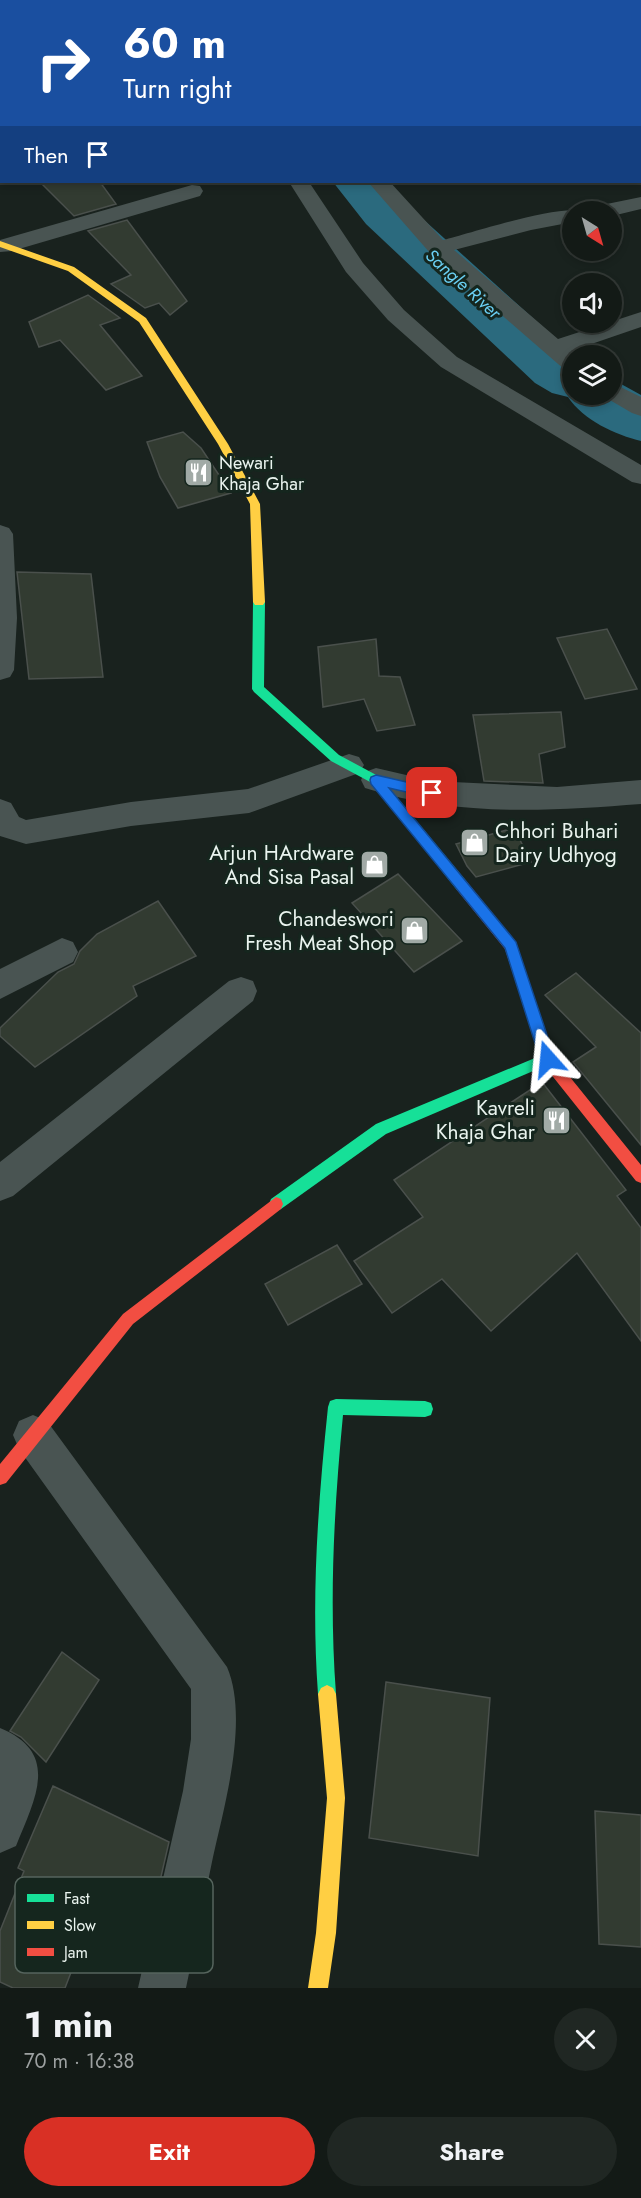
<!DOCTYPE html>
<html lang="en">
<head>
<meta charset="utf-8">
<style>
  body { margin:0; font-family:Jost,sans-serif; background:#202723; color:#f1f3f6; height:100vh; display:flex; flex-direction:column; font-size:22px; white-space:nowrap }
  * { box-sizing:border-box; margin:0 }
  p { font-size:20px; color:#9da1a1 }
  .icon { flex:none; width:33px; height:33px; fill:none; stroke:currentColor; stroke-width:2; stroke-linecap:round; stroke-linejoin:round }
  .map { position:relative; height:1988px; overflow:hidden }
  .details { display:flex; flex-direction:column; background:#131a16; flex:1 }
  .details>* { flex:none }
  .banner { position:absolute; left:0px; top:0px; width:642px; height:183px; box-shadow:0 3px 9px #0003,0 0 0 2px #323835; background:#1a4fa0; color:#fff; overflow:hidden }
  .needle { width:39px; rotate:143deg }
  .buttons { position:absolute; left:562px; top:201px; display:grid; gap:12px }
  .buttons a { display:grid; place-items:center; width:60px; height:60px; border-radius:50%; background:#131a16; box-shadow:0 3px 9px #0003,0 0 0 2px #323835; font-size:30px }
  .pin { position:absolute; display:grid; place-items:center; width:51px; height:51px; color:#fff; margin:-26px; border-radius:12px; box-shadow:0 3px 9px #0006 }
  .me { position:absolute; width:66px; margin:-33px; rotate:342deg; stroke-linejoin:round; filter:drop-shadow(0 0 4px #0008) }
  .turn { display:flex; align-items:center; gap:21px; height:126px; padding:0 24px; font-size:27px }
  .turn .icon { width:78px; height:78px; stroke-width:2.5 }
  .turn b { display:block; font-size:42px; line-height:51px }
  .then { display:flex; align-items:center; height:57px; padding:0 24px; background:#0003; gap:12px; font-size:22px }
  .round { display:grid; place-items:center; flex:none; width:63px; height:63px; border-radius:32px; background:#202723 }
  .headline { display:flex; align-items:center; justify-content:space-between; height:102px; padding:0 24px }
  h1 { font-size:36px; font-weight:700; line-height:45px }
  .primary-button { display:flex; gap:12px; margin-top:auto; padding:12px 24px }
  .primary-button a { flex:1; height:69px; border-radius:36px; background:#d93025; color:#fff; font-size:24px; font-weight:700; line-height:69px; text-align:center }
  .primary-button a+a { background:#202723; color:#f1f3f6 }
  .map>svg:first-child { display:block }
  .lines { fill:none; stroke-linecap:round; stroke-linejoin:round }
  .river { fill:#2b6a7e; fill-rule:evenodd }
  .building { fill:#323b31; stroke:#4a504c; stroke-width:1.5 }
  .street { fill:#495452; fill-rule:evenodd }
  .fast { fill:#16e098; fill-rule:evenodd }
  .slow { fill:#ffcf43; fill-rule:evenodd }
  .jam { fill:#f24e42; fill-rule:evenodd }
  .route { fill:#1a73e8; stroke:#114b97; stroke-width:1.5 }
  .labels { text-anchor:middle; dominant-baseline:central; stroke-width:6; stroke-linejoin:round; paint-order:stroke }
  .far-water-label { font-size:18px; font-style:italic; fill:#6acff3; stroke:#15261e }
  .far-poi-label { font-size:18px; fill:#eaf4ef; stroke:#15261e; text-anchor:start }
  .poi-label { font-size:21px; fill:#eaf4ef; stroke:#15261e; text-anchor:end }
  .key { fill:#15261e; stroke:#55645d; stroke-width:1.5 }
  .key-label { font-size:16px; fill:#eaf4ef }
</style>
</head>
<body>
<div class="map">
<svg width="641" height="1988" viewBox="0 0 641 1988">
  <rect width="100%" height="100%" fill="#19221e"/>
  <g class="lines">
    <path class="river" d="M275 0H321V2H275Z
      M333 182H386L404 202 575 356H573V394H612V379L641 395V441C616 435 583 420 568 397L552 393 535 383 366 224Z"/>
  </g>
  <path class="building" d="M40 182H100L116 204 74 216Z
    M127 220 187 301 170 315 159 303 145 308 111 284 131 275 88 231Z
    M88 295 120 318 100 325 142 376 106 390 60 340 39 347 29 322Z
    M183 432 201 448 231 493 178 508 160 477 147 442Z
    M17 572 91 574 103 677 29 679Z
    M607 629 637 689 585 699 557 638Z
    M376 639 379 676 400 677 415 725 377 731 364 699 323 707 318 647Z
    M561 712 565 747 539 754 543 783 484 781 473 715Z
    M514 828 531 862 476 877 467 866 456 844Z
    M398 874 462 941 414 972 352 903Z
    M158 901 196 956 133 986 137 996 35 1067 0 1036V1028L58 972 74 964 80 951 97 934Z
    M576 973 641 1033V1145L573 1062 596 1047 545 995Z
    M542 1082 626 1190 617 1196 641 1228V1341L577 1253 491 1331 442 1279 392 1313 354 1261 423 1217 394 1180Z
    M337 1245 362 1284 288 1325 265 1284Z
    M62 1652 99 1680 46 1762 21 1737 10 1731Z
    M386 1682 490 1698 478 1856 369 1838Z
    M53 1786 169 1842 148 1933 96 1907 65 1988H13L0 1982V1931L24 1871 18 1868Z
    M595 1811 641 1815V1947L599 1944Z"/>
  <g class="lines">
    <path class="street" d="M224 0H242V2H224Z
      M303 0H321L322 2H303Z
      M640 46H641V58H640Z
      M289 182H309L363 263 404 310 457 357 641 465V484L632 482 441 367 388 320 346 272Z
      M368 182H390L443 240C471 233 556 205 581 211L573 212V222L531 230 454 250 558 339 641 312V327L571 351 576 356H573V372L565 370 430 253Z
      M192 185 200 186 203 191 200 196 12 251 0 252V240Z
      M641 197V209L612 216V212H590L592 207Z
      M612 383 641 397V416L632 413 603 396 602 394H612Z
      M0 525 9 528 13 534 17 618 14 670 10 677 0 680Z
      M349 754 359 757 364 765 359 773 249 813 131 826 26 844 0 836V799L11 803 19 817 26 820 131 802 248 789Z
      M376 768 432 781 557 787 641 780V804C550 811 454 817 365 788L361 780 365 772Z
      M62 938 73 942 78 952 73 962 0 999V969Z
      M241 977 253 981 257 991 253 1001 13 1196 0 1201V1162L229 981Z
      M33 1415 47 1421 227 1667C249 1718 225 1804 213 1857 204 1901 195 1944 186 1988H138L183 1791 191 1739V1689L19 1449 13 1435 19 1421Z
      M0 1728C61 1753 35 1799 16 1846L0 1853Z"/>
    <path class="fast" d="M259 598 265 602 264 687 339 755 380 777 467 882 468 886 467 890H457L372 783 331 761 254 692 252 689 253 602Z
      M547 1053 552 1055 554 1059 552 1063 386 1134 281 1209 276 1211 271 1209 269 1204 271 1199 376 1124Z
      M336 1399 425 1401 431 1403 433 1409 431 1415 425 1417 343 1415C334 1508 329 1601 336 1694L333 1700 327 1703 321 1700 318 1694C311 1598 318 1503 328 1407L330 1401Z"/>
    <path class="slow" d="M0 241 74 267 146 318 228 444 260 504 265 602 263 605H255L253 602 250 504 218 444 139 322 68 271 0 247Z
      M327 1685 333 1688 336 1694 345 1798 336 1933 328 1988H308L316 1933 327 1798 318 1694 321 1688Z"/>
    <path class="jam" d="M462 881 467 882 516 942 553 1056 641 1165V1183L636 1181 542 1063 505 949 457 890 456 886Z
      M276 1197 281 1199 283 1204 281 1209 133 1324 6 1483 0 1485V1464L123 1314Z"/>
  </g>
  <path class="route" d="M376 775 437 789 438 793 432 798 389 788 516 942 555 1059 552 1064 548 1065 543 1064 540 1059 505 948 371 784 370 780 371 777Z"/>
  <defs>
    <symbol id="restaurant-square" viewBox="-11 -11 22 22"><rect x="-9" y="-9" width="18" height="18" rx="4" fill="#a1aaa6" stroke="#15261e"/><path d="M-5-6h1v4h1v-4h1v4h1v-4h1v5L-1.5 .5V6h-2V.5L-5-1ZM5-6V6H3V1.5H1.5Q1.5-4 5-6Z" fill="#fff"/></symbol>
    <symbol id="shop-square" viewBox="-11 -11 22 22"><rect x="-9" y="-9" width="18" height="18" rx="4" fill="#a1aaa6" stroke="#15261e"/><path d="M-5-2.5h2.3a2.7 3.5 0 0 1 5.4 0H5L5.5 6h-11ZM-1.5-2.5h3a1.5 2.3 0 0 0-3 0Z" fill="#fff"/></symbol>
  </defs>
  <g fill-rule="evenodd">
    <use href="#restaurant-square" x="182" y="456" width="33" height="33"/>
    <use href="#shop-square" x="458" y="826" width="33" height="33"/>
    <use href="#shop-square" x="358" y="848" width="33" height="33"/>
    <use href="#shop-square" x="398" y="914" width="33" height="33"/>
    <use href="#restaurant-square" x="540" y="1104" width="33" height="33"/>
  </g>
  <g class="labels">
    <g class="far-water-label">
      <text transform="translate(463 284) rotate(42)">Sangle River</text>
    </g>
    <g class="far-poi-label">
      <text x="219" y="463">Newari<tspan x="219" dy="21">Khaja Ghar</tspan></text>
    </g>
    <g class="poi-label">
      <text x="495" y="831" text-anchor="start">Chhori Buhari<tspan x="495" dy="24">Dairy Udhyog</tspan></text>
      <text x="354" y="853">Arjun HArdware<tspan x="354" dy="24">And Sisa Pasal</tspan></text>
      <text x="394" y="919">Chandeswori<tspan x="394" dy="24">Fresh Meat Shop</tspan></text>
      <text x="535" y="1108">Kavreli<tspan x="535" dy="24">Khaja Ghar</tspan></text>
    </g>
  </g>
  <rect x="15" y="1877" width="198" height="96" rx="9" class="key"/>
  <rect x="27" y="1894" width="27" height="8" fill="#16e098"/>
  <rect x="27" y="1921" width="27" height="8" fill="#ffcf43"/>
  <rect x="27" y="1948" width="27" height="8" fill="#f24e42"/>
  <g class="key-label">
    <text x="64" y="1904">Fast</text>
    <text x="64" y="1931">Slow</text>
    <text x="64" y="1958">Jam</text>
  </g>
</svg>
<div class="buttons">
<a><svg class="needle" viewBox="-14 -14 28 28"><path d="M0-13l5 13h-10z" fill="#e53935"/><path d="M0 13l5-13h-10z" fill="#9da1a1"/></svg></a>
<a><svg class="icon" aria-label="sound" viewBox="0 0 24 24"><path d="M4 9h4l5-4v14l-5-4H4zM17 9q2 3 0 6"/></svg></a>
<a><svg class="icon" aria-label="layers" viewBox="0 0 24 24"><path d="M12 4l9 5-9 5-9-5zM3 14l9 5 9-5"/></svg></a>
</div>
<div class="pin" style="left:432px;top:793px;background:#d93025"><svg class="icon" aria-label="arrive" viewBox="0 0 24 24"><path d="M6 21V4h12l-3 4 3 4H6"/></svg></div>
<svg class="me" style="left:548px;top:1059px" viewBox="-20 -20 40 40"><path d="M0-17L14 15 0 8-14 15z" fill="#1a73e8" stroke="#fff" stroke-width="4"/></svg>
<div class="banner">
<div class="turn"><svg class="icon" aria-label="right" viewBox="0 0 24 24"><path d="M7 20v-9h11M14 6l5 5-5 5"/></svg><div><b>60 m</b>Turn right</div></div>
<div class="then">Then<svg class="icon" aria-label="arrive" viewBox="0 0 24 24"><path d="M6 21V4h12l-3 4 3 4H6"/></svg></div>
</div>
</div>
<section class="details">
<div class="headline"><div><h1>1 min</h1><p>70 m · 16:38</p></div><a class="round"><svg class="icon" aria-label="close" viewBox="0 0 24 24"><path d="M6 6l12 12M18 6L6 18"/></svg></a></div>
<div class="primary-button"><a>Exit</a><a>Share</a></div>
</section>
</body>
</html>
